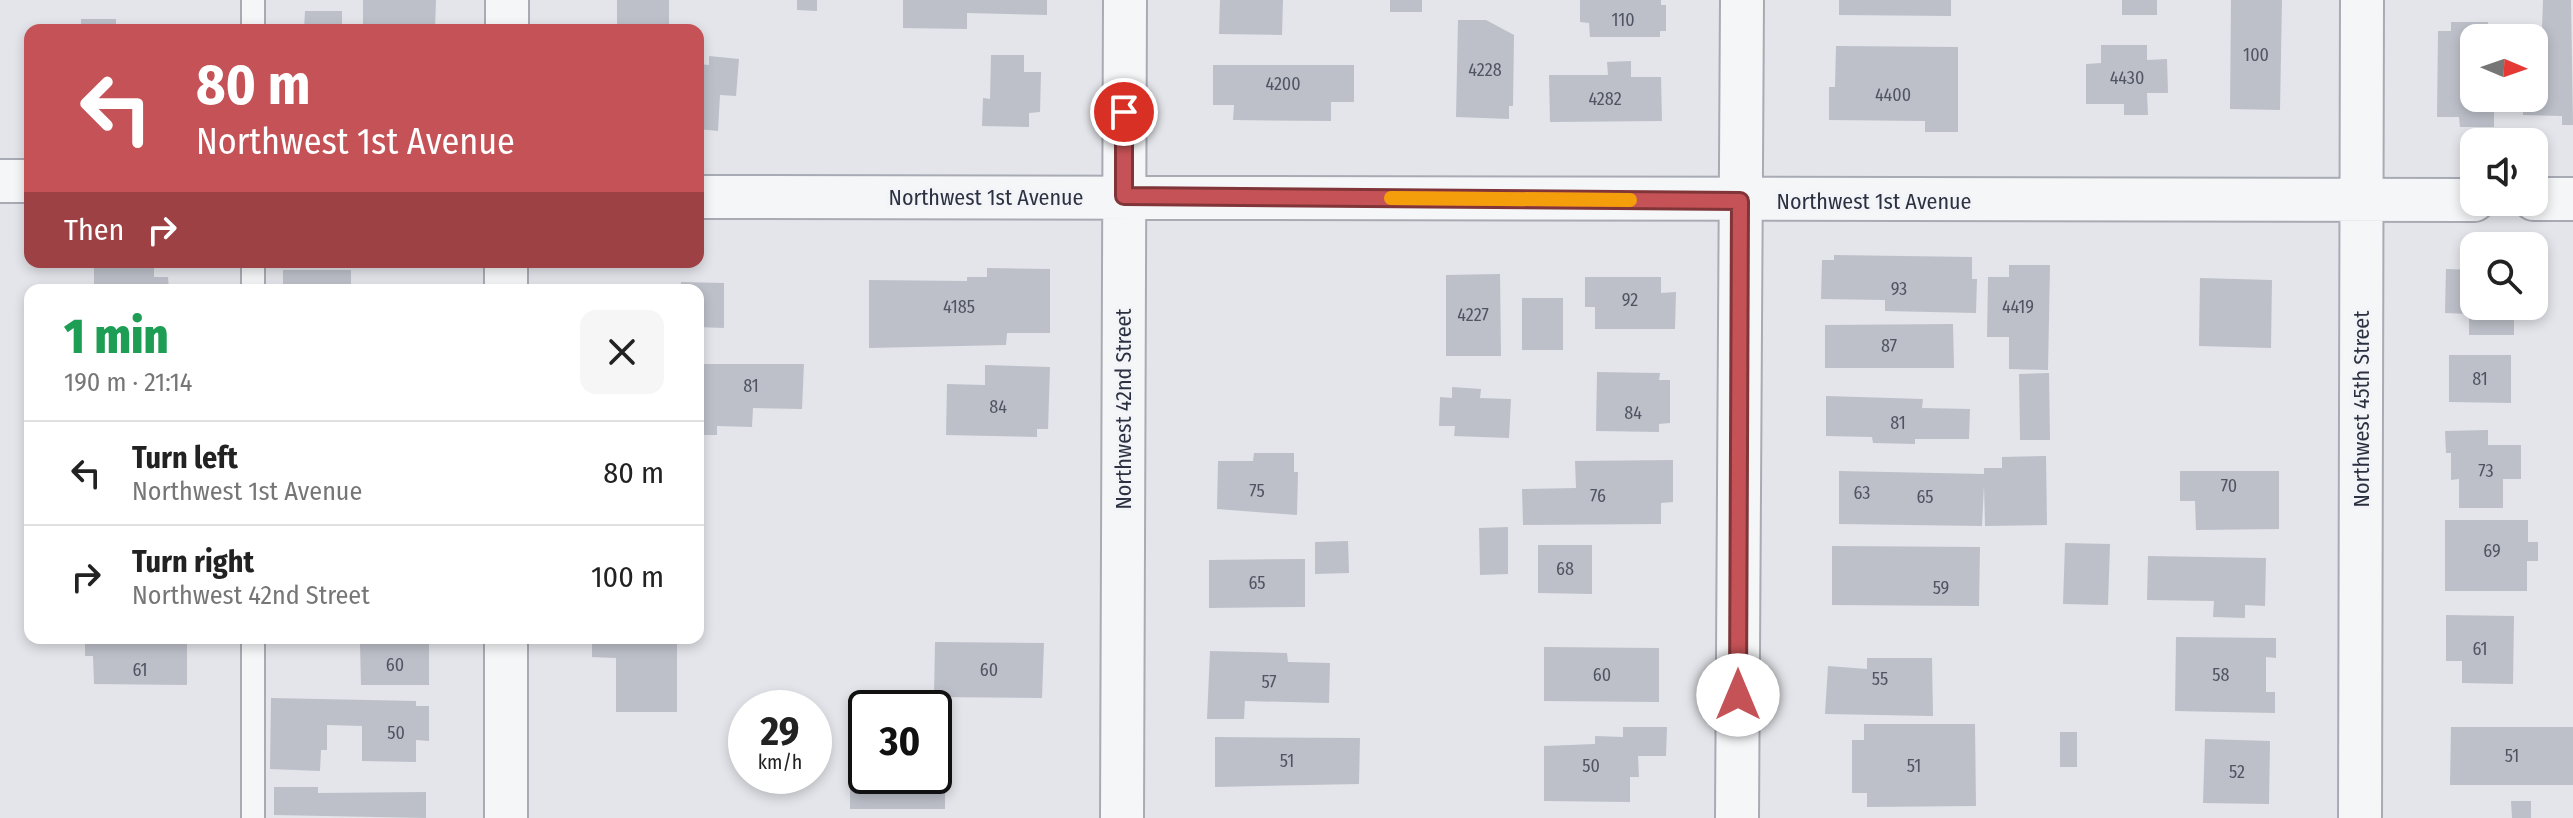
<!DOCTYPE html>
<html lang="en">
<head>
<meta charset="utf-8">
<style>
  body { margin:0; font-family:"Fira Sans Condensed",sans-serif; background:#f6f6f6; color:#222; height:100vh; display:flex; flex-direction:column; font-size:30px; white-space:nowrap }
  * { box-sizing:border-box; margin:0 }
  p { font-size:26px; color:#767676 }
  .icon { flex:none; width:44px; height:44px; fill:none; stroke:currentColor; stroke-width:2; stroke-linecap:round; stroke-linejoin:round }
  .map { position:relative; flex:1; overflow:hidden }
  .panel { position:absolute; left:24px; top:284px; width:680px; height:360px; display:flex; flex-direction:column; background:#fff; border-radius:16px; box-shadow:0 4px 12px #0003 }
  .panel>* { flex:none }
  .hud { position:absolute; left:24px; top:24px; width:680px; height:244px; border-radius:16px; box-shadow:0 4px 12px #0003; background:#c55256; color:#fff; overflow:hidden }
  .needle { width:52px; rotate:92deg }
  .tools { position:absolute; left:2460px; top:24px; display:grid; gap:16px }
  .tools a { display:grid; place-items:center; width:88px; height:88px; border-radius:16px; background:#fff; box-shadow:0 4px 12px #0003; font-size:40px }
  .speed { position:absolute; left:728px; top:690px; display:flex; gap:16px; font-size:40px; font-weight:700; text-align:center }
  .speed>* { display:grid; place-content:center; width:104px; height:104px; border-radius:50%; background:#fff; box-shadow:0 4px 12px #0003; line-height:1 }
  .speed small { font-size:20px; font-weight:400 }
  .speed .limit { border:4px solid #111; border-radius:12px; background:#fff; color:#111 }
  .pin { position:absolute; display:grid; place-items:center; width:68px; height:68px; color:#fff; margin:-34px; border:4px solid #fff; border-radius:50%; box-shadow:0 2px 8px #0007 }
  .me { position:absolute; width:88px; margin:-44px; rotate:0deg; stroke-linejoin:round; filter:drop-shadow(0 0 6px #0008) }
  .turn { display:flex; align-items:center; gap:28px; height:168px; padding:0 40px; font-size:36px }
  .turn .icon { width:104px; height:104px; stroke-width:2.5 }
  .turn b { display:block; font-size:56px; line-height:68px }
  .then { display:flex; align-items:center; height:76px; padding:0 40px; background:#0003; gap:16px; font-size:30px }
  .round { display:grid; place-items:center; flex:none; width:84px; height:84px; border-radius:16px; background:#f6f6f6 }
  .head { display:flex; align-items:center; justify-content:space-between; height:136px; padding:0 40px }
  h1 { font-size:48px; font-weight:800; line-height:60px; color:#1e9e55 }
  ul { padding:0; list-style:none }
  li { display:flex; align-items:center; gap:24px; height:104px; padding:0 40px; border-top:2px solid #e0e0e0 }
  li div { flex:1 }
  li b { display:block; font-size:30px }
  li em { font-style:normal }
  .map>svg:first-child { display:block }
  .building { fill:#bdc0c9 }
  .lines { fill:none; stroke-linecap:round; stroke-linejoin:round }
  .service-casing { stroke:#a8abb4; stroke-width:26 }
  .minor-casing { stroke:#a8abb4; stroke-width:46 }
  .service { stroke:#f5f6f8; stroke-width:22 }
  .minor { stroke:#f5f6f8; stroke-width:42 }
  .route-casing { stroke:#803538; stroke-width:20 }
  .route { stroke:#c55256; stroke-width:14 }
  .slow { stroke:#f59e0b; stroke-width:14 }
  .labels { text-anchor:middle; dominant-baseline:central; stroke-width:6; stroke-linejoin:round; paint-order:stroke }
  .number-label { font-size:18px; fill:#505563 }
  .street-label { font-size:22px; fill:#2c3141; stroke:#f2f4f7 }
</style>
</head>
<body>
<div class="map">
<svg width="2573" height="818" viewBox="0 0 2573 818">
  <rect width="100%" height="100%" fill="#e3e5ea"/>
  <path class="building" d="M363 0H436L435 30H363Z
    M617 0H669V30H617Z
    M797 0H817V11L797 10Z
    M903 0H1047V15L967 13V29L903 28Z
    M1220 0H1283L1282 35 1219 34Z
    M1390 0H1422V12H1390Z
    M1580 0H1661V5H1666V31H1660V37H1590L1589 23 1580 22Z
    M1839 0H1951V16L1839 15Z
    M2122 0H2157V15H2122Z
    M2231 0H2282L2280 110 2230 109Z
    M2543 0H2571L2573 125H2562V116L2523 115V98H2534V38H2524V29H2542Z
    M305 11H342V30H304Z
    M81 19H116V30H81Z
    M1458 20H1486L1514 35 1513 106H1509V119L1456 117Z
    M2451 22H2488V31L2494 30V38H2474V98H2494V127H2460L2459 117H2437L2438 31H2451Z
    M2101 45H2147V60L2167 59 2168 93H2147L2148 115H2124V104H2086V64L2101 63Z
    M1836 46 1958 47V132H1925V121L1829 120V87H1835Z
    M991 55H1024V72H1041L1040 112 1029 113V127L982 126 983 98 990 99Z
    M709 56 739 59 736 96 720 95 718 131 698 129V64L709 65Z
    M1631 61V77H1661L1662 121 1550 122 1549 75H1608L1607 62Z
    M1213 65H1354V102H1331V121L1233 120 1234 105H1213Z
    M1834 255 1972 257V279H1977L1976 313 1885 311V300L1821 299 1822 260H1834Z
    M2009 265H2050L2048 370 2009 369V337H1987L1988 277H2009Z
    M154 266V277H168L169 290H94V267Z
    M987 268 1050 269V333H1007L1006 345 869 348V280L967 281V277H987Z
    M2446 269 2474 270V306H2514V335H2469V314L2445 313Z
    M283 270H351V290H283Z
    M1500 274 1501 356H1446V275Z
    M1585 277H1661V293L1676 292 1675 329H1595V307H1585Z
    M2200 278 2272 280 2271 348 2199 346Z
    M681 282 724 283V328L698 327V290H681Z
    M1522 298H1563V350H1522Z
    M1953 324 1954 368H1825V325Z
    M2449 355H2511V403L2449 402Z
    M698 364H804L802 409 753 408 752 427 717 426V435H698Z
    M985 365 1050 367 1048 429H1037V437L946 435 947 384 985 385Z
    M1597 372 1660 373 1659 380H1670V423L1659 424V432L1596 431Z
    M2049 373 2050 440H2020L2019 374Z
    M1452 387 1481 389 1480 398 1511 399 1509 438 1454 436 1455 426H1439L1440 397 1452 398Z
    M1826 396 1923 399 1922 408 1970 409 1969 439H1915V444L1873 443 1872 437 1826 436Z
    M2488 430V445H2521V479H2503V508H2459V479L2451 480V453H2446L2445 431Z
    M1254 453H1294V472H1298L1297 515 1217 509 1218 461H1253Z
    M2046 456 2047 525 1985 526 1984 485 1982 526 1839 524V471L1984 474V468H2002V457Z
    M1673 460V502L1661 503V524L1523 525 1522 489 1576 488 1575 461Z
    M2180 471H2279V529L2196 530 2195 501H2180Z
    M2445 520H2528V542H2538V561H2527V591H2445Z
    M1508 527V574L1480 575 1479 528Z
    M1348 541 1349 573 1315 574V542Z
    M2065 543 2110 544 2108 605 2063 604Z
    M1538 545H1592V594L1538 593Z
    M1832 546 1980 547 1979 606 1832 605Z
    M2148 556 2266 558 2265 606 2245 605V618L2213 617 2214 601 2147 600Z
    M1305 559V607L1209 608V560Z
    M2446 615 2514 616 2513 684 2462 683V661H2446Z
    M2176 637 2276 638V658L2266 657V692H2275V713L2175 711Z
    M85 638H187V685L94 684 93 656H85Z
    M328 638H429V685H361L360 644H328Z
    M592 638H677V712H616V658L592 657Z
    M935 642 1044 643 1042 698 934 697Z
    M1544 647 1659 648V702L1544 701Z
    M1210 651 1287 653 1288 662 1330 663 1329 703 1245 701 1244 719H1207Z
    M1867 658H1932L1933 716 1825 714 1828 666 1867 669Z
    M271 698 416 701V706H429V741L416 740V762L362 761V726L327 725V750H321L320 771 270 769Z
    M1864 724H1975L1976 806 1867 807V793H1852V740H1864Z
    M1623 727H1667L1666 756H1638L1639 777H1630V802L1544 801V746L1595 744V736L1623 737Z
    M2451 727H2573V785H2450Z
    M850 728H866V776H906V786H945V809H850Z
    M934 728H946L945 754H934Z
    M2060 732H2077V767H2060Z
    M1215 737 1360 738 1359 784 1215 787Z
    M2205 739 2270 741 2269 804 2203 803Z
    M274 787H318V793L426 792V818L274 815Z
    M2511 801H2531V818H2512Z"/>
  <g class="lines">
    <defs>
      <path id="service" d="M253 0V30
        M253 290V262
        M253 638V818"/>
      <path id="minor" d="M507 30V0
        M0 181H30
        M698 197 2474 200
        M2534 199H2573
        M506 290V262
        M506 818V638
        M1122 818 1125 0
        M1737 818 1742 0
        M2360 818 2362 0"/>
    </defs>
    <use href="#service" class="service-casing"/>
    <use href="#minor" class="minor-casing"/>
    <use href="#service" class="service"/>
    <use href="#minor" class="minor"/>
  </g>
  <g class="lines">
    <defs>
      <path id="route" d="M1124 112V196L1740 201 1738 695"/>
    </defs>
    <use href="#route" class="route-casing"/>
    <use href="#route" class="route"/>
    <path class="slow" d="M1391 198 1630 200"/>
  </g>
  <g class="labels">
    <g class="number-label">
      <text x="1623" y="20">110</text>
      <text x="2256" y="55">100</text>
      <text x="1485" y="70">4228</text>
      <text x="2127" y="78">4430</text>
      <text x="1283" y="84">4200</text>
      <text x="1893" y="95">4400</text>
      <text x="1605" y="99">4282</text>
      <text x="1899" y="289">93</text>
      <text x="1630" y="300">92</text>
      <text x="959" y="307">4185</text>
      <text x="2018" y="307">4419</text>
      <text x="1473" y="315">4227</text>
      <text x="1889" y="346">87</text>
      <text x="2480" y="379">81</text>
      <text x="751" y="386">81</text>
      <text x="998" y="407">84</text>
      <text x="1633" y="413">84</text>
      <text x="1898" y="423">81</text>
      <text x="2486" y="471">73</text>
      <text x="2229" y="486">70</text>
      <text x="1257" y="491">75</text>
      <text x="1862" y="493">63</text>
      <text x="1598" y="496">76</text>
      <text x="1925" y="497">65</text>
      <text x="2492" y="551">69</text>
      <text x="1565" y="569">68</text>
      <text x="1257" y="583">65</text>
      <text x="1941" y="588">59</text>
      <text x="2480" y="649">61</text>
      <text x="395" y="665">60</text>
      <text x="140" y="670">61</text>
      <text x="989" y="670">60</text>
      <text x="1602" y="675">60</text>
      <text x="2221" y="675">58</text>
      <text x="1880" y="679">55</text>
      <text x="1269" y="682">57</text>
      <text x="396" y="733">50</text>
      <text x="2512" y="756">51</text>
      <text x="1287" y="761">51</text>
      <text x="1591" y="766">50</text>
      <text x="1914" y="766">51</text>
      <text x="2237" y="772">52</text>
    </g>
    <g class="street-label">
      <text x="986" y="197">Northwest 1st Avenue</text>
      <text x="1874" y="201">Northwest 1st Avenue</text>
      <text transform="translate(1123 409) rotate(-90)">Northwest 42nd Street</text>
      <text transform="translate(2361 409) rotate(-90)">Northwest 45th Street</text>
    </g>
  </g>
</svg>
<div class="tools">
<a><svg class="needle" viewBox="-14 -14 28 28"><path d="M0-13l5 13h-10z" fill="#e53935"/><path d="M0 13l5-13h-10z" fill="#767676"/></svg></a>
<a><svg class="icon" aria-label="sound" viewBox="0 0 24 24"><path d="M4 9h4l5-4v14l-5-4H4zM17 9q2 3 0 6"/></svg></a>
<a><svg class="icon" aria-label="search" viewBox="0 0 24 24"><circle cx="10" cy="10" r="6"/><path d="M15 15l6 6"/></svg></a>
</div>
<div class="speed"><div>29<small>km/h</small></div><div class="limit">30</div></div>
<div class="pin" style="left:1124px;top:112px;background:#d93025"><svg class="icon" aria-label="arrive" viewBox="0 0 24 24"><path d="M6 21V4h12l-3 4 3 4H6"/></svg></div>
<svg class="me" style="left:1738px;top:695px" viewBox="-20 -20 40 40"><circle r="19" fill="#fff"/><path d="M0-13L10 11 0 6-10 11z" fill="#c55256"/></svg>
<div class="hud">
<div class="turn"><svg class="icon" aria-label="left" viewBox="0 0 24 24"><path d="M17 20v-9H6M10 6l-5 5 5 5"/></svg><div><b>80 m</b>Northwest 1st Avenue</div></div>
<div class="then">Then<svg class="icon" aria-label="right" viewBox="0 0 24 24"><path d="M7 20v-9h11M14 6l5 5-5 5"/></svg></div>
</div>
<section class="panel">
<div class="head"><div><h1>1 min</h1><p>190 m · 21:14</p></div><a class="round"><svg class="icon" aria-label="close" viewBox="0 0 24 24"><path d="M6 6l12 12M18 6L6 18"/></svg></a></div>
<ul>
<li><svg class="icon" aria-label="left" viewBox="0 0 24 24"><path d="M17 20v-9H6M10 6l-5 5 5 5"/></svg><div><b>Turn left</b><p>Northwest 1st Avenue</p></div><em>80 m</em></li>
<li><svg class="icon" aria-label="right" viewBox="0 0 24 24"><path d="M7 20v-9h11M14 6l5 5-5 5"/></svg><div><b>Turn right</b><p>Northwest 42nd Street</p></div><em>100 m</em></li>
</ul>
</section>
</div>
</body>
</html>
